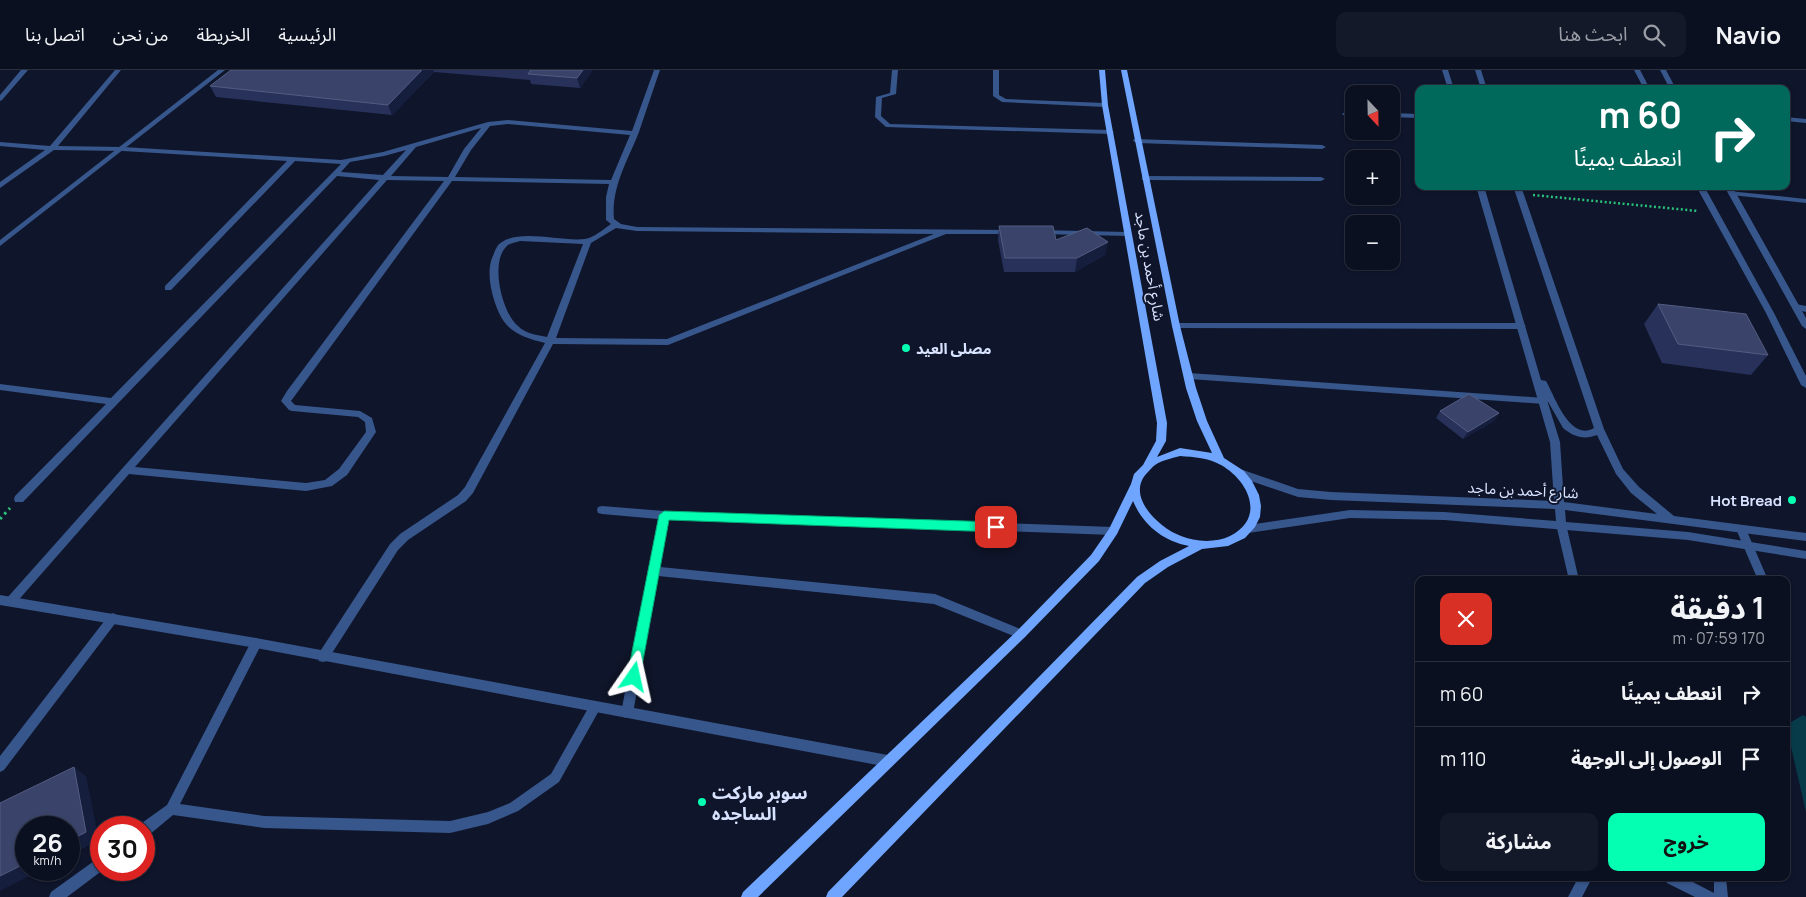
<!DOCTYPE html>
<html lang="ar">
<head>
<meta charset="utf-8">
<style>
  body { margin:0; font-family:Manrope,"Noto Sans Arabic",sans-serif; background:#141929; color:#f1f3f6; direction:rtl; height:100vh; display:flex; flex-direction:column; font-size:19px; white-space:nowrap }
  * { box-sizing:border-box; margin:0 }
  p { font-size:16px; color:#9a9da5 }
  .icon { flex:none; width:28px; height:28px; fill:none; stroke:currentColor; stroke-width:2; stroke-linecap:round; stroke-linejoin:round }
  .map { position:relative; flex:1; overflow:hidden; direction:ltr }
  .sheet { position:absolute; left:1415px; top:506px; width:375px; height:305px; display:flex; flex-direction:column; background:#0b1020; border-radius:10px; box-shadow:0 1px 4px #0004,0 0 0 1px #2b303e; direction:rtl }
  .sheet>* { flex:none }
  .banner { position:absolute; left:1415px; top:15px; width:375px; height:105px; border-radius:10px; box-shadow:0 1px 4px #0004,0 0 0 1px #2b303e; direction:rtl; background:#00695c; color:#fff; overflow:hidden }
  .needle { width:32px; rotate:158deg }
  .tools { position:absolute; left:1345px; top:15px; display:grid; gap:10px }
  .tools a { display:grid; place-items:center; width:55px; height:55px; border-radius:10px; background:#0b1020; box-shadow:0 1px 4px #0004,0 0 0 1px #2b303e; font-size:25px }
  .speed { position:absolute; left:15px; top:746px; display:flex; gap:10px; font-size:25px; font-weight:700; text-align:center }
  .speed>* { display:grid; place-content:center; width:65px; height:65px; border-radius:50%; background:#0b1020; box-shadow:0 1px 4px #0004,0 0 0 1px #2b303e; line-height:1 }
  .speed small { font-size:12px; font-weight:400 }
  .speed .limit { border:8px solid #d22; background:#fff; color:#111 }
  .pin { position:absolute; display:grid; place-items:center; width:42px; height:42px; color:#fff; margin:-21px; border-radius:10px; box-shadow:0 2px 8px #0006 }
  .me { position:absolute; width:55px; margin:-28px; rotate:11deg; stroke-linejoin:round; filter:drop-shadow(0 0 4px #0008) }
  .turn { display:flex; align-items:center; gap:18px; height:105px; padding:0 25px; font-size:22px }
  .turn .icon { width:65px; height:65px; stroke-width:2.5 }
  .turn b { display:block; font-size:35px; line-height:42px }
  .round { display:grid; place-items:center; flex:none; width:52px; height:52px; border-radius:10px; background:#141929 }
  .head { display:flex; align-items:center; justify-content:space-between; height:85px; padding:0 25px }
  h1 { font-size:30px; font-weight:700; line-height:38px }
  .cta { display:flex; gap:10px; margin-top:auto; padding:10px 25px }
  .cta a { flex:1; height:58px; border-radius:10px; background:#04ffb3; color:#111; font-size:20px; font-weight:700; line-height:58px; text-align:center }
  .cta a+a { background:#141929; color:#f1f3f6 }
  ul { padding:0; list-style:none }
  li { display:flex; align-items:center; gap:15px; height:65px; padding:0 25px; border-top:1px solid #2b303e }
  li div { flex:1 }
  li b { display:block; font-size:19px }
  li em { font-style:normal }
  header { display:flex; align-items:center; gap:30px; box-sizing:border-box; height:70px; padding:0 25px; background:#0b1020; border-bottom:1px solid #2b303e }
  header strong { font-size:24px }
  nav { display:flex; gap:28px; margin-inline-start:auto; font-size:18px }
  .search { width:350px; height:45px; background:#141929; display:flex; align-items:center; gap:12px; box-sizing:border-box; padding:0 18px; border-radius:10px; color:#9a9da5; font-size:19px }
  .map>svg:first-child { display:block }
  .water { fill:#083b4a }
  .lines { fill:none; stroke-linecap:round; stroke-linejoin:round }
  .path-far1 { stroke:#29c27b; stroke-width:2.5; stroke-dasharray:2 2.5; stroke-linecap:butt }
  .path { stroke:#29c27b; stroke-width:3; stroke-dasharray:2.5 4; stroke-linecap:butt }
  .service { fill:#37568b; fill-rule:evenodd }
  .minor { fill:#37568b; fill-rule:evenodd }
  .tertiary { fill:#37568b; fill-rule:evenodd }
  .secondary { fill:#6fa5ff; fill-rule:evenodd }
  .wall { fill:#273159 }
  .shaded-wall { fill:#161e3e }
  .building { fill:#3a446a; stroke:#535d82 }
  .route { fill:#04ffb3; stroke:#03a674 }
  .poi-dot { fill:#04ffb3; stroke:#0f152a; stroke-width:2 }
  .labels { text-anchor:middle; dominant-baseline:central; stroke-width:4; stroke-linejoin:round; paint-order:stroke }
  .street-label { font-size:15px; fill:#d8e3ff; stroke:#0f152a }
  .poi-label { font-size:15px; font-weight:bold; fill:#d8e3ff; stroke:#0f152a; text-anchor:start }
  .near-poi-label { font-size:18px; font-weight:bold; fill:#d8e3ff; stroke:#0f152a; text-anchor:start }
</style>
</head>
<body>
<header>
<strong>Navio</strong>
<div class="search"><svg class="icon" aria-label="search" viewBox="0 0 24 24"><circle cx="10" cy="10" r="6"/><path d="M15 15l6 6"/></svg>ابحث هنا</div>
<nav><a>الرئيسية</a><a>الخريطة</a><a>من نحن</a><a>اتصل بنا</a></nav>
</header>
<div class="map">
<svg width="1806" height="827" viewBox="0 0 1806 827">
  <rect width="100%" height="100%" fill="#0f152a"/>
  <path class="water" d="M1803 645 1806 647V742L1786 655Z"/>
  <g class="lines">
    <path class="path-far1" d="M1533 125 1698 141"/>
    <path class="path" d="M0 449 10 438"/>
    <path class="service" d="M1561 450 1565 451 1566 454 1579 510H1569L1556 454 1557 451Z
      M1741 455 1745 456 1746 459 1768 510H1758L1736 459 1737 456Z
      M1578 808H1592L1582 827H1568Z
      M1665 808H1685L1714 823V808H1726L1728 827H1695L1667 813Z"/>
    <path class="minor" d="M21 0H28L2 30 0 31V25Z
      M115 0H121L58 76 123 77 341 90 383 82 488 52 508 50 632 61 654 0H660C653 20 646 41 639 62 628 90 611 117 614 149L621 154 637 157 1011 160 1015 162 1011 164H946L668 275 553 274 473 423 466 431 408 470 398 480 327 591 323 592 319 591 317 587 319 583 390 474 400 464 458 425 465 417 545 273C525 268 508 263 499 243 492 227 486 204 492 188 495 182 496 175 502 172 522 159 562 172 585 169 593 168 604 159 611 154L606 150V127L609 114 452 111 291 331 295 335 360 341 372 348 376 362 347 405 332 416 306 421 129 404 15 534 11 536 7 534 6 531 7 528 379 110 337 106 23 432H15L14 429 15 426 106 334 0 320V314L111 328 341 94 295 91 171 220H165V216L287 91 123 81 54 80 0 118V112L45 80 0 76V72L50 76ZM508 54 630 65 611 110 455 107 471 80 490 56ZM481 58 464 79 448 107 391 106 416 77ZM406 80 383 105 341 102 350 92 384 86ZM387 110 444 111 287 321 281 331 289 340 292 341 358 347 365 352 366 362 339 399 325 410 306 413 135 397ZM616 158 637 161 934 164 667 269 556 268 591 173ZM520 171 583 174 547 267C537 265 526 264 518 256 502 243 490 193 506 177 509 173 515 173 520 171Z
      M892 0H898L896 24 882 28 881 46 890 54 1110 60 1114 62 1110 64 886 57 875 47 876 27 890 23Z
      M993 0H999V25L1006 29 1105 33 1108 35 1105 37 1002 32 993 26Z
      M1345 42H1354V46L1343 45 1342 44Z
      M1391 43 1419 44V48L1391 47Z
      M1786 47 1806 49V53L1786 51Z
      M1134 69 1322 75 1326 77 1322 79 1137 73 1133 71Z
      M1142 106 1321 107 1325 109 1321 111 1145 110H1142Z
      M1729 121 1806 129V133L1732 125 1728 123Z
      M1038 160 1128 162 1132 164 1128 166 1041 164H1038Z
      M1796 234 1806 236V242L1793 239V235Z
      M1176 253H1522L1526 256 1522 259 1173 258 1172 256Z
      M1189 303 1544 328 1549 331 1544 334 1189 309 1184 306Z
      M602 436 664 441 1113 457 1117 458 1118 461 1117 464 1113 465 668 449 660 497 935 524 1025 561 1027 564 1025 567 1021 569 934 534 658 506 633 643 631 647 627 648 623 647 621 643 658 449 602 444 598 443 597 440 598 437Z
      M113 543 117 545 119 548 117 551 4 700 0 702V686L109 545Z
      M256 568 260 570 262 573 180 734 264 746 450 751 488 742 510 733 551 704 591 633 595 632 599 633 601 637 559 712 518 741 488 754 450 763 264 758 173 745 149 765 144 766V758H139V755L167 735 252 570Z
      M101 786V800H103L67 827H49L51 822Z"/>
    <path class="tertiary" d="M218 0H225L0 176V170Z
      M1442 0H1448L1454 19H1448Z
      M1475 0H1481L1487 19H1481Z
      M1634 0H1640L1650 19H1644Z
      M1660 0H1666L1676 19H1670Z
      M1476 116H1484L1541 310 1546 311C1555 327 1570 372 1594 358L1513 116H1521L1604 359 1623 399 1639 417 1674 446 1806 463V471L1565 440 1566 452 1688 462 1806 481V489L1688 470 1444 450 1350 448 1248 463 1244 462 1243 459 1244 456 1248 455 1350 440 1444 442 1556 451 1555 439 1331 430 1298 427 1236 406 1235 403 1240 399 1298 419 1331 422 1554 431 1550 372ZM1547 330 1563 358C1574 367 1584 370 1597 365L1616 404 1631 423 1657 444 1564 432 1560 372Z
      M1696 116H1704L1774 243 1806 306V318L1801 315 1766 243Z
      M1724 116H1732L1806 248V259L1802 256Z
      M0 525 256 568 888 685 892 687 894 691 892 695 888 697 256 578 0 535Z"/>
    <path class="secondary" d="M1099 0H1105L1108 35 1167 353 1166 371 1157 387 1180 378 1212 383 1197 351 1186 318 1172 256 1121 0H1127L1180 256 1196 318 1207 351 1224 388 1244 401 1252 411 1259 425 1261 436 1260 447 1255 457 1245 468 1228 476 1202 479 1168 497 1145 513 842 827H826L828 822 1137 507 1160 491 1189 476C1163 471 1143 455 1133 431L1117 464 1099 491 1025 567 758 827H741L743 822 1017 561 1091 485 1109 459 1131 414 1134 404 1143 395 1156 371 1157 353 1102 35ZM1180 386C1194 387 1209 388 1221 395 1249 411 1266 448 1230 466 1216 473 1195 472 1181 466 1159 458 1125 426 1147 403 1150 400 1152 397 1155 395 1162 390 1173 388 1180 386Z"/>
  </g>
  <path class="wall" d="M231 0H593L580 18 531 14 530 10 434 2 392 45 216 27 210 16Z
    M999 156 1056 170 1105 185 1075 202H1004L998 170Z
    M1658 234 1768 285 1751 305 1662 293 1644 254Z
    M1440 341 1499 343 1494 351 1463 369 1436 348Z"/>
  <path class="shaded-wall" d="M422 0H433L434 2 392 45 388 35Z
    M583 0H593L580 18 577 8Z
    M1108 172 1105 185 1075 202 1077 188Z
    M1499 343 1494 351 1463 369 1468 362Z
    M74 697 86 706 99 770 69 786V771Z
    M26 793V800H41L0 821V806Z"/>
  <path class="building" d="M231 0H422L388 35 210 16Z
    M531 0H583L577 8 528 4Z
    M999 156H1053L1056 170 1087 158 1108 172 1077 188H1005Z
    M1658 234 1746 244 1768 285 1678 274Z
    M1469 324 1499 343 1468 362 1440 341Z
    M74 697 86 762 69 771V758H26V793L0 806V733Z"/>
  <path class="route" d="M664 441 996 452 1000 454 1002 457 1000 460 996 462 669 450 640 607 638 612 634 613 629 612 627 607 659 445Z"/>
  <g class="poi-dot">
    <circle cx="906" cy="278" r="5"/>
    <circle cx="1792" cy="430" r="5"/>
    <circle cx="702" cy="732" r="5"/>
  </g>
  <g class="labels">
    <g class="street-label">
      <text transform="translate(1150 196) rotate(80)">شارع أحمد بن ماجد</text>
      <text transform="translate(1523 420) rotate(3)">شارع أحمد بن ماجد</text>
    </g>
    <g class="poi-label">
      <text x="916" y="278">مصلى العيد</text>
      <text x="1782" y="430" text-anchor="end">Hot Bread</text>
    </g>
    <g class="near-poi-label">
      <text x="712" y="722">سوبر ماركت<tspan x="712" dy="21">الساجده</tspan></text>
    </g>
  </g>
</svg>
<div class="tools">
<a><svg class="needle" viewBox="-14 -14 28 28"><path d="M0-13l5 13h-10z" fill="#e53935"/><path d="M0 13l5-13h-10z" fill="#9a9da5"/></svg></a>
<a>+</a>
<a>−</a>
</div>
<div class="speed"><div>26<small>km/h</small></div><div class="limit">30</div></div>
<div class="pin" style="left:996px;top:457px;background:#d93025"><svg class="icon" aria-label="arrive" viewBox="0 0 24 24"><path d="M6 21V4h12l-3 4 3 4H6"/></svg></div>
<svg class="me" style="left:634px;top:607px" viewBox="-20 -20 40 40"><path d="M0-17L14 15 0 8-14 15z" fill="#04ffb3" stroke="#fff" stroke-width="4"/></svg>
<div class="banner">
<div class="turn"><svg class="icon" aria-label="right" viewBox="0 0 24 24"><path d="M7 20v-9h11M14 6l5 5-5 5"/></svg><div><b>60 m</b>انعطف يمينًا</div></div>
</div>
<section class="sheet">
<div class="head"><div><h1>1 دقيقة</h1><p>170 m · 07:59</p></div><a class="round" style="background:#d93025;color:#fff"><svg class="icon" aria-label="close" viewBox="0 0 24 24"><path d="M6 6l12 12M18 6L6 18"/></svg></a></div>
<ul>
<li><svg class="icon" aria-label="right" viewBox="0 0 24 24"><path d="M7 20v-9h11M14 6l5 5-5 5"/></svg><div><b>انعطف يمينًا</b></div><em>60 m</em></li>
<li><svg class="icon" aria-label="arrive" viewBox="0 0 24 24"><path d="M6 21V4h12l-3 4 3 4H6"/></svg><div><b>الوصول إلى الوجهة</b></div><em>110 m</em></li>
</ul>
<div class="cta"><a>خروج</a><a>مشاركة</a></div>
</section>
</div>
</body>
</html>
